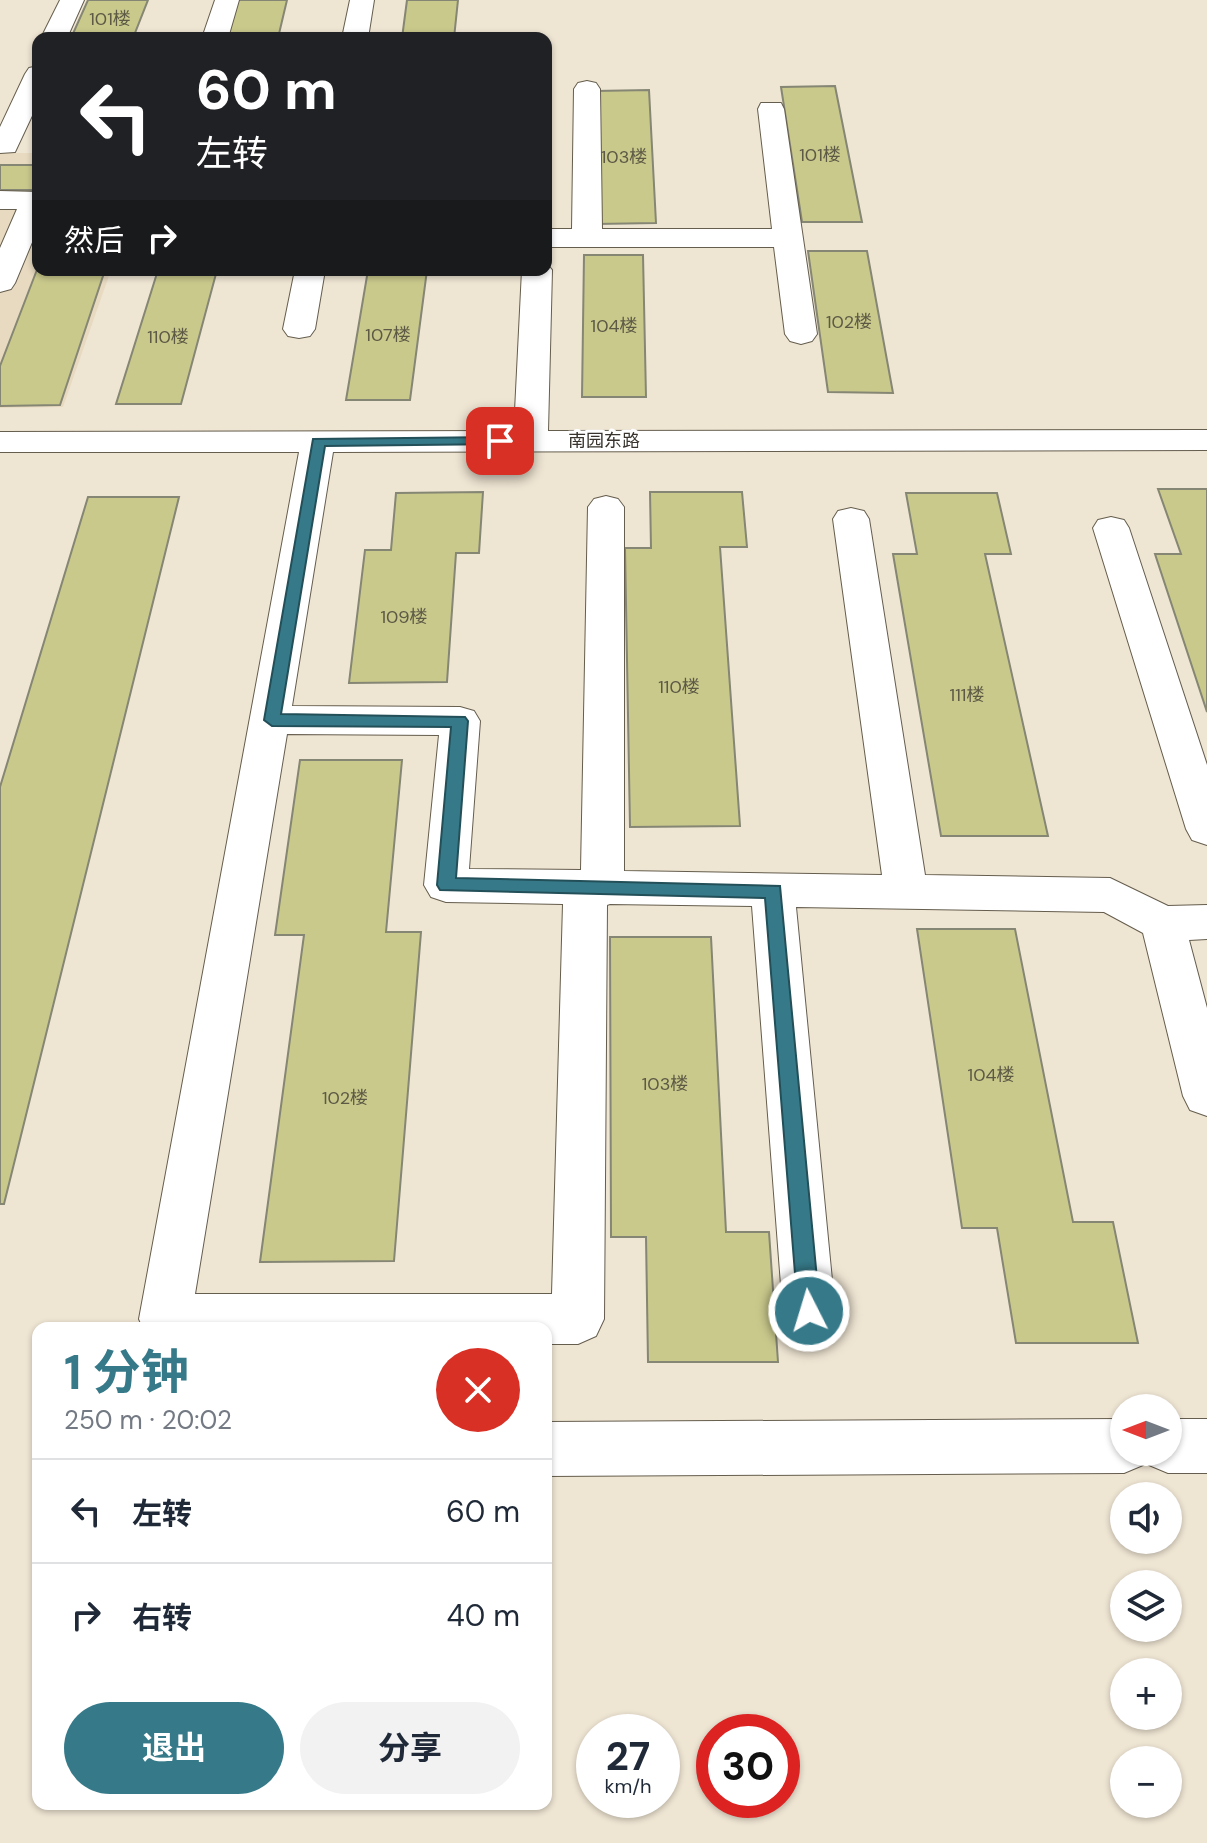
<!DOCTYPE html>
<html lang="zh">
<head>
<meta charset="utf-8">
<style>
  body { margin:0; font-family:"DM Sans","Noto Sans SC",sans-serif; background:#f2f2f3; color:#1f2937; height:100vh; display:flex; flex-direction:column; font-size:30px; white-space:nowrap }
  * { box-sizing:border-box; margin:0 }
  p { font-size:26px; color:#747a83 }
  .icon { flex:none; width:44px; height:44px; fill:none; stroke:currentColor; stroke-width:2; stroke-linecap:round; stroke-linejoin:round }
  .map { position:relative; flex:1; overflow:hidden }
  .side { position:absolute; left:32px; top:1322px; width:520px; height:488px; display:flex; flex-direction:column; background:#fff; border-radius:16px; box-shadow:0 2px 6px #0004 }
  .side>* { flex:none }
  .top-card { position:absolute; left:32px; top:32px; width:520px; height:244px; border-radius:16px; box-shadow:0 2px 6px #0004; background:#202124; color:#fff; overflow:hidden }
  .needle { width:52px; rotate:270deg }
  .buttons { position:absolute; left:1110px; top:1394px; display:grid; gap:16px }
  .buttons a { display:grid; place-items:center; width:72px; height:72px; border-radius:50%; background:#fff; box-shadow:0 2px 6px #0004; font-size:40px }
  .speed { position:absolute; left:576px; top:1714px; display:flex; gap:16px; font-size:40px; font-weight:700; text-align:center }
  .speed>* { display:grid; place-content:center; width:104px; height:104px; border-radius:50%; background:#fff; box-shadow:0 2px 6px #0004; line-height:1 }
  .speed small { font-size:20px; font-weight:400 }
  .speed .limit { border:12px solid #d22; background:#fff; color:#111 }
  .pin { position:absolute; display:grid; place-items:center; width:68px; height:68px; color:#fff; margin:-34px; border-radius:16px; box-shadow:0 4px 12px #0006 }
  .me { position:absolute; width:88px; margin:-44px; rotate:355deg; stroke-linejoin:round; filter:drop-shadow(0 0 6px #0008) }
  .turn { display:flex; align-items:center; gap:28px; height:168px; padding:0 32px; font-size:36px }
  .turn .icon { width:104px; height:104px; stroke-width:2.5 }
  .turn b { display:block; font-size:56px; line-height:68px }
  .then { display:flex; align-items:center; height:76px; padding:0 32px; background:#0003; gap:16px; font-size:30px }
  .round { display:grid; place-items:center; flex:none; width:84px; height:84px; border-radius:42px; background:#f2f2f3 }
  .headline { display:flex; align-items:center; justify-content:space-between; height:136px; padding:0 32px }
  h1 { font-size:48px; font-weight:700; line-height:60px; color:#367a89 }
  .action { display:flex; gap:16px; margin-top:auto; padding:16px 32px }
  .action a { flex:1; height:92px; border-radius:48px; background:#367a89; color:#fff; font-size:32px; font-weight:700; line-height:92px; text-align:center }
  .action a+a { background:#f2f2f3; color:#1f2937 }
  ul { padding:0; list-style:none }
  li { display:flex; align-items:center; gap:24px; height:104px; padding:0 32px; border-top:2px solid #e0e1e3 }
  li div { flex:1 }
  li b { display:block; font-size:30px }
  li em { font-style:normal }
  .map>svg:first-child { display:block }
  .built { fill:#e8dac1 }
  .building { fill:#c9c98c; stroke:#858674; stroke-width:2 }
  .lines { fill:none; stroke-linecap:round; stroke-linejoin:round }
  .minor-casing { stroke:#655d4d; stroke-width:2 }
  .minor { fill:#fff; fill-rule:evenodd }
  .route { fill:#367a89; stroke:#234f59; stroke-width:2 }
  .labels { text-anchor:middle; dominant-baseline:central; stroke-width:6; stroke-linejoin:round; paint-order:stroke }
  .number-label { font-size:18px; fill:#5c5945 }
  .far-street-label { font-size:18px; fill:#38342d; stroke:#fff }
</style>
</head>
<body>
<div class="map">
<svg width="1207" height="1843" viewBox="0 0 1207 1843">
  <rect width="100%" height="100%" fill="#efe5d3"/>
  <path class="built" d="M0 153H38V270H111L63 407 0 408Z"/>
  <path class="building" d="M88 0H148L133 38H71Z
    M237 0H287L278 38H226Z
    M407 0H458L454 38H402Z
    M835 86 862 222H802L781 87Z
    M649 90 656 223 596 224 595 91Z
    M0 165H38V190H0Z
    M808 251H867L893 393 828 392Z
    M584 255H643L646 397H582Z
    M38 267V270H105L60 405 0 406V366Z
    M158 270H217L181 404H116Z
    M368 270H427L410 400H346Z
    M1158 489H1207V712L1155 554H1181Z
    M483 492 479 553H456L447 682 349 683 365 550H391L396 493Z
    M650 492H742L747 547H720L740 826 630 827 625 548H651Z
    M906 493H997L1011 554H985L1048 836H941L893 554H917Z
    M88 497H179L4 1204H0V787Z
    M300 760H402L386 932H421L394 1261 260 1262 304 935H275Z
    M917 929H1015L1073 1222H1113L1138 1343H1016L997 1228H962Z
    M610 937H711L726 1232H769L778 1362H648L646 1237H611Z"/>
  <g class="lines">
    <defs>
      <path id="minor" d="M60 0H84L67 38H41Z
        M215 0H239L228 38H202Z
        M350 0H374L368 38H342Z
        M38 66V103L15 152 0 153V127L25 74 29 68Z
        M587 81 596 83 600 89 602 229H772L758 109 761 103H781L784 109 817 334 812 341 801 344 790 341 785 334 774 247H546V229H572L574 89 578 83Z
        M0 191 38 192V228L15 283 11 289 0 292V248L17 209H0Z
        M546 263 552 270 548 431 1207 430V450L333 452 292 706 460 707 474 711 480 721 469 869 581 870 588 507 594 499 606 496 618 499 624 507V871L882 875 833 519 838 511 851 508 864 511 869 519 925 875 1110 878 1168 906 1207 905V939L1189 940 1207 1008V1116L1190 1110 1183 1096 1143 933 1104 912 796 907 835 1311 827 1328 809 1335 791 1328 783 1311 752 906 610 904 607 905 604 1319 596 1336 578 1344H546V1328H143L139 1319 299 452H0V432L514 431 522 270H546ZM287 734 439 735 424 885 431 897 446 902 563 904 552 1294H195Z
        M295 270H325L315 329 310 336 299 338 288 336 283 329Z
        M1111 517 1124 520 1129 528 1207 765V845L1192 840 1186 829 1093 528 1098 520Z
        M1124 1419V1452H1168V1419H1207V1473H1168L1149 1465 1146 1459 1143 1465 1124 1473 546 1476V1422Z"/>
    </defs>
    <use href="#minor" class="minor-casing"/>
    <use href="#minor" class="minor"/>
  </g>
  <path class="route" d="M500 437 505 438V444L325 446 281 714 465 717 468 721 456 878 780 886 820 1311 817 1318 809 1321 801 1318 798 1311 765 898 440 890 437 885 451 727 272 726 264 720 313 439Z"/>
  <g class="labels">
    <g class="number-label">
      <text x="110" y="19">101楼</text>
      <text x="820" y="155">101楼</text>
      <text x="624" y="157">103楼</text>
      <text x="849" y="322">102楼</text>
      <text x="614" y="326">104楼</text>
      <text x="388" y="335">107楼</text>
      <text x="168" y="337">110楼</text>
      <text x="404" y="617">109楼</text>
      <text x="679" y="687">110楼</text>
      <text x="967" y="695">111楼</text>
      <text x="991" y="1075">104楼</text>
      <text x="665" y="1084">103楼</text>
      <text x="345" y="1098">102楼</text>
    </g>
    <g class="far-street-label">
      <text x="604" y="441">南园东路</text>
    </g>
  </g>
</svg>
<div class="buttons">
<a><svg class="needle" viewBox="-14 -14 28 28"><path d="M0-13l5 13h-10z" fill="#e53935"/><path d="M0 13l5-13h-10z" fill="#747a83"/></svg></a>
<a><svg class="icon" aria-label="sound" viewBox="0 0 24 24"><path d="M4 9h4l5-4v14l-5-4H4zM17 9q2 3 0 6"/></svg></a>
<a><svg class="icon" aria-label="layers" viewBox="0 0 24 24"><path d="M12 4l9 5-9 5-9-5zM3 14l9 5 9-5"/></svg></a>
<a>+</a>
<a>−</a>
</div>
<div class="speed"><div>27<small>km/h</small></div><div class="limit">30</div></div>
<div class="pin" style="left:500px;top:441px;background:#d93025"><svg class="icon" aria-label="arrive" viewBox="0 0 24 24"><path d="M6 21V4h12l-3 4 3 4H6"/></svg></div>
<svg class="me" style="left:809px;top:1311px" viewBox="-20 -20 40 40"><circle r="17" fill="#367a89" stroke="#fff" stroke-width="3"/><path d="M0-11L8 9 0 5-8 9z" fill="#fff"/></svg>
<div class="top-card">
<div class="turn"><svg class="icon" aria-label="left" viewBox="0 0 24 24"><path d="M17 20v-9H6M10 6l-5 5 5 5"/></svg><div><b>60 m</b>左转</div></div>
<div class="then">然后<svg class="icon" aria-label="right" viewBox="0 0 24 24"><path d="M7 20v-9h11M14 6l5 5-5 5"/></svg></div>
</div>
<section class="side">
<div class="headline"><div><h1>1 分钟</h1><p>250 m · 20:02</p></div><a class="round" style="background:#d93025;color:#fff"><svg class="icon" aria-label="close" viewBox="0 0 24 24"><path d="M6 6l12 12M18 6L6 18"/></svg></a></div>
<ul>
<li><svg class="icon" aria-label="left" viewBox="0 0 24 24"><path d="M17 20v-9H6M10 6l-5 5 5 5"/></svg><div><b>左转</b></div><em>60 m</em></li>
<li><svg class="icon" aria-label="right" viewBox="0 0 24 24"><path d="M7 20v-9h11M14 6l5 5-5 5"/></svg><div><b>右转</b></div><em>40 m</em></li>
</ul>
<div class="action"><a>退出</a><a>分享</a></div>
</section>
</div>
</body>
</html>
